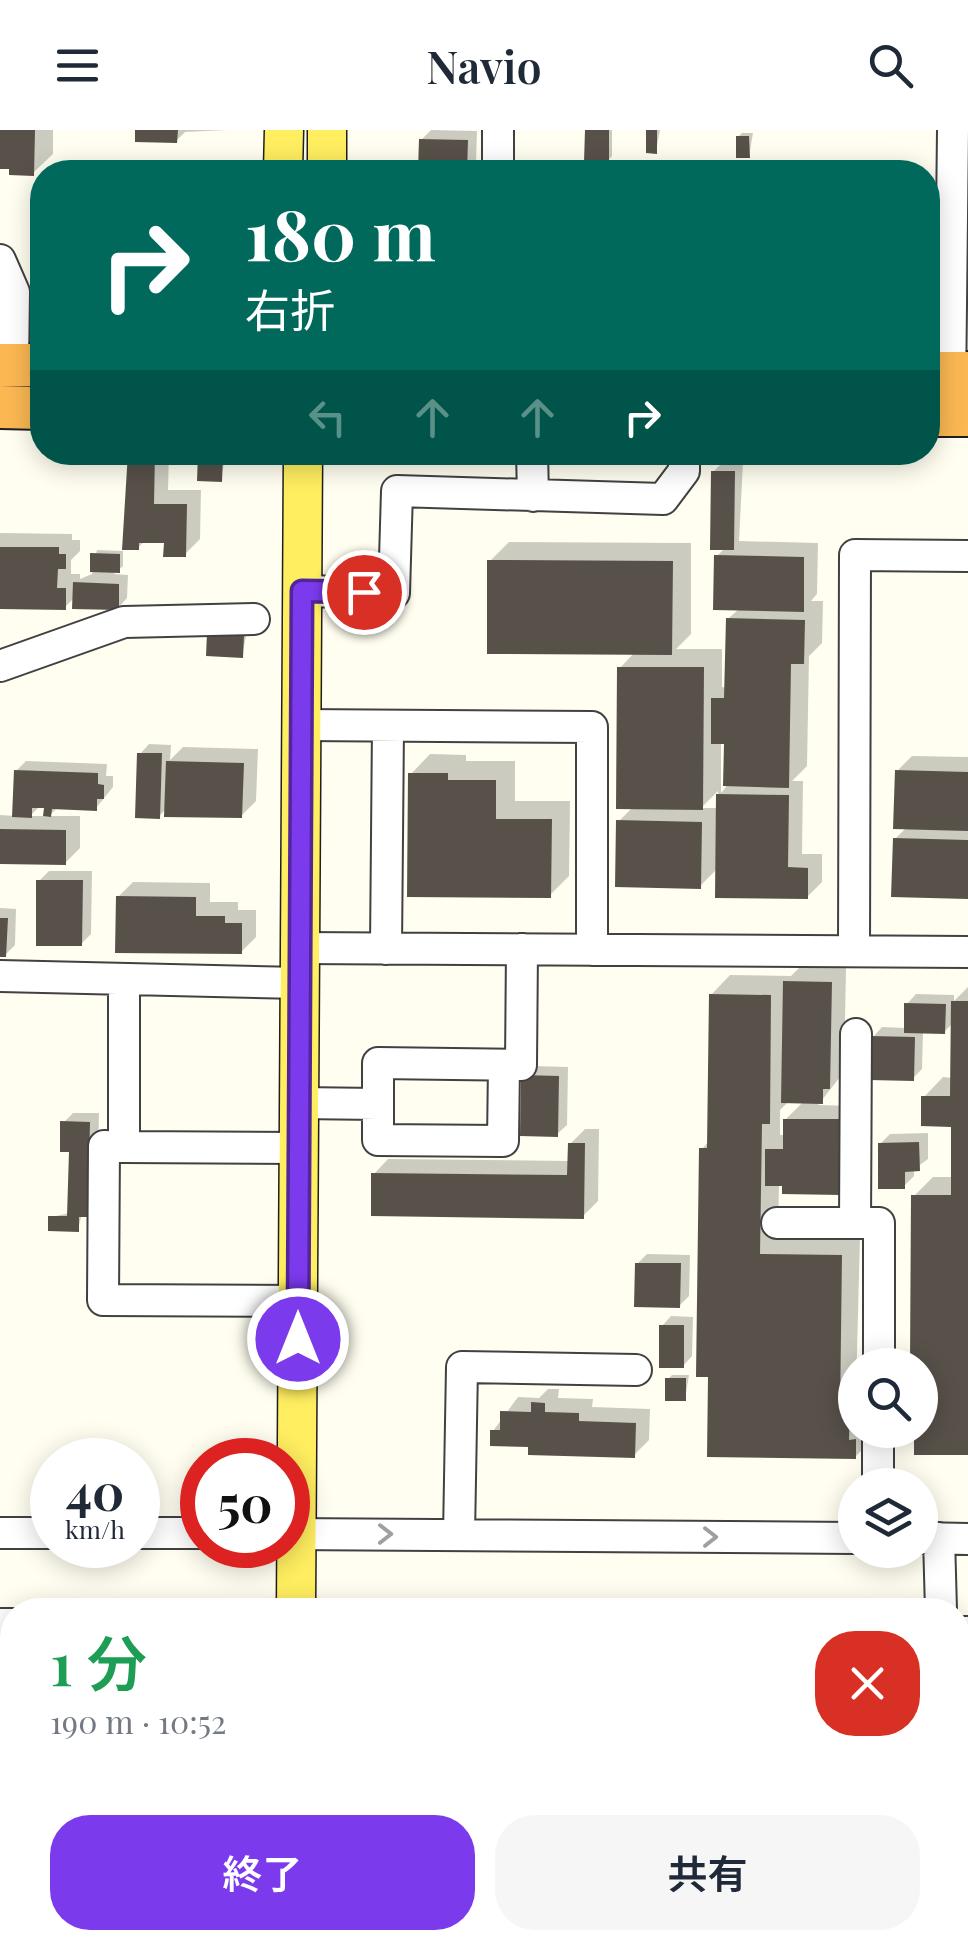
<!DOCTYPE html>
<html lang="ja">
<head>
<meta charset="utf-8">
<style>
  body { margin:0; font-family:"Playfair Display","Noto Sans JP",serif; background:#f6f6f7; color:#1f2937; height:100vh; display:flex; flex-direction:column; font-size:38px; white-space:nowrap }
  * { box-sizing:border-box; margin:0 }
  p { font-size:32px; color:#747a83 }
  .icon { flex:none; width:55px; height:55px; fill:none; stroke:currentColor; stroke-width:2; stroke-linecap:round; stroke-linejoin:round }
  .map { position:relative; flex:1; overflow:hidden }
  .sheet { position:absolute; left:0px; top:1468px; width:970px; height:352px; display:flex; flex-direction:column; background:#fff; border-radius:40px 40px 0 0; box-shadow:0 5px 25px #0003 }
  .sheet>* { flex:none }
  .hud { position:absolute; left:30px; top:30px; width:910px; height:305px; border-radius:40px; box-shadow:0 5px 25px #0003; background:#00695c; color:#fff; overflow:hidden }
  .fabs { position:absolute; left:838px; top:1218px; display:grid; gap:20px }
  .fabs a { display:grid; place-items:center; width:100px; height:100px; border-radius:50%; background:#fff; box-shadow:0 5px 25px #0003; font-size:50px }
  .speed { position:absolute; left:30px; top:1308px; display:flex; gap:20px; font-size:50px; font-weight:700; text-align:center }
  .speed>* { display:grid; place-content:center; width:130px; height:130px; border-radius:50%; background:#fff; box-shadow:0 5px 25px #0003; line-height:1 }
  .speed small { font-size:25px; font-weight:400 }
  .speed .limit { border:15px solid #d22; background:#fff; color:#111 }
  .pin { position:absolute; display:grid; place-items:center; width:85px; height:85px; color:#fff; margin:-42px; border:5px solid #fff; border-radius:50%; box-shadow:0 2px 10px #0007 }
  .me { position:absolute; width:110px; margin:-55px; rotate:0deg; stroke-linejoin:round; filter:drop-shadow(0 0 8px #0008) }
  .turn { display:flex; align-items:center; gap:35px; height:210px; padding:0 50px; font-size:45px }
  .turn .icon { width:130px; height:130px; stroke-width:2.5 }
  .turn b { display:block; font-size:70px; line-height:85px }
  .lanes { display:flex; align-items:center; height:95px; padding:0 50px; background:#0003; justify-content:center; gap:50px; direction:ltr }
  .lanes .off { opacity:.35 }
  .round { display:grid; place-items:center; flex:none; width:105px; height:105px; border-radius:40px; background:#f6f6f7 }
  .summary { display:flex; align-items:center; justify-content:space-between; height:170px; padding:0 50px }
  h1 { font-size:60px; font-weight:600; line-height:75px; color:#1e9e55 }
  .button { display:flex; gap:20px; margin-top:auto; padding:20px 50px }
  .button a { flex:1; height:115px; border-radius:40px; background:#7c3aed; color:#fff; font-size:40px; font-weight:600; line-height:115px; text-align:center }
  .button a+a { background:#f6f6f7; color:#1f2937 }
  header { display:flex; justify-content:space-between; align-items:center; height:130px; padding:0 50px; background:#fff; font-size:45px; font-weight:600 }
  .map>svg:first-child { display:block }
  .shadow { fill:#0003; fill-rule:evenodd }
  .building { fill:#58514a }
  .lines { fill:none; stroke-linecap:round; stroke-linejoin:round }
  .minor-casing { stroke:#414141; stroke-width:34 }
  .major-casing { stroke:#1f1f1f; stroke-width:41 }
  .highway-casing { stroke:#1f1f1f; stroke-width:46 }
  .minor { stroke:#fff; stroke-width:30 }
  .major { stroke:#ffee60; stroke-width:38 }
  .highway { stroke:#fbb752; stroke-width:42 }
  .oneway { stroke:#9f9f9f }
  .route-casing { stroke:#51269a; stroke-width:25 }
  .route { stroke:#7c3aed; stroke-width:18 }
</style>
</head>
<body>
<header><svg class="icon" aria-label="menu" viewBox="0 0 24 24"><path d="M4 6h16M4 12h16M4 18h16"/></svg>Navio<svg class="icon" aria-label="search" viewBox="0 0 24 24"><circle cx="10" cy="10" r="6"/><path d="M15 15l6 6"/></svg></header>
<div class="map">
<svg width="968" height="1818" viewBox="0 0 968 1818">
  <rect width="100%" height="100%" fill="#fffef0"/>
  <path class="shadow" d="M0 0H53V24L33 43 0 36Z
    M137 0H226L185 2 176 11Z
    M431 0 477 1 476 33 467 42H421V10Z
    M588 0H612V26L608 30Z
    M649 0H660L656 21Z
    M742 3H753L749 26 738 7Z
    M626 35 638 36V42H619Z
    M673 36H694V42H669Z
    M928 123H940L938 161 928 171Z
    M928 189H934L930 204H928Z
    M130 322H169L168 360H201L200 409 185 424 166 410H145L138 418Z
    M201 322H226L221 349Z
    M723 332H743L739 411 818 413 817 464 811 471H823L822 513 809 526 807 636 792 651H803L802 724H822V752L807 767 717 739 700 756 619 691 633 677 620 538 634 523 490 431 509 412 691 413V504L676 519H722V557L727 558 728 489 740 478 717 426 726 417 713 342ZM721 612H727L726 657 721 663ZM718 661V678H701Z
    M0 403 72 404V410H80V421L71 430V444H80V449L92 444 97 420 123 421V436L114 444 128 445 127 468 118 478 75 467 65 477 0 476Z
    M247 502 242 525 210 504Z
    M149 614 171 615 170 630 183 617 258 619 256 671 241 686 167 678 159 686 140 624Z
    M430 624 466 625V631H515V671H570L569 746 550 765 411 644Z
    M912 626 968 627V766L895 709 907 697 897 641Z
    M26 631 107 634 106 646H113V657L96 678 58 677 49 686H80V718L65 733 0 732V685L15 686 16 641ZM40 676H47L46 686H30Z
    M49 741H92L91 804 81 814 39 751Z
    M133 752 210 753V772H238V780H256V807L241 822 118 767Z
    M0 778 16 779 15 815 5 825 0 824Z
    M800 837 846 838 844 942 818 975 855 976 785 1054H779L778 1105 860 1106 855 1300H875V1307L855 1327 711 1244 702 1019 709 1011 711 865 730 845 791 846ZM789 971H804L785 990V1005H780V980Z
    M968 857V1323L917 1300 920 1235H912L914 1066 933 1047H954V994L924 967 943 947 953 948V893L944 902 923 901 922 939 913 948 873 907 882 897 906 898 907 874 916 864 954 865V871Z
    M533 936 568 937 567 995 557 1004 524 946Z
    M73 983H99L97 1074 82 1084 78 1099 51 1087 70 1083 72 1019 63 993Z
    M585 999H599L598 1071 583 1086 374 1044 388 1029 570 1031V1014Z
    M928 1003V1029L914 1039V1046L904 1056 880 1014 890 1004Z
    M647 1124 690 1125 689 1166 679 1176 637 1134Z
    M671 1186 693 1187 692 1226 683 1236 662 1196Z
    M672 1245H689L685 1269 668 1249Z
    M548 1259H559L558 1268 593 1269 592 1277 650 1279 649 1310 634 1325 531 1315 493 1301 518 1267 539 1268Z
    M369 1808H447V1818H360Z
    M542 1808H615L614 1818H540Z
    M711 1808H908V1818H632L641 1810 710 1812Z
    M0 1809 223 1811V1818H0Z"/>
  <path class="building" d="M0 0H35L34 46 9 45V39H0Z
    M135 0H178L177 13 135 12Z
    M585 0H609V33L584 32Z
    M646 0H657V24L646 23Z
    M736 6H749L750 28H736Z
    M419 9 468 10 467 42H418Z
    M128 322H155L154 374H187L186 427H163L164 413H139V420H122Z
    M198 322 223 323 222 352 197 351Z
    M711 341H735L734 420H710Z
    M0 417H59V424H66V439H58L57 458H66V480L0 479Z
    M90 423 120 424V443L90 442Z
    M714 425 804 427V482L713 480Z
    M487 430 673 431 672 525 487 524Z
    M73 452 119 454V480L72 479Z
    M726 488 805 490 804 534H791L789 658 723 656 724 614H711V568H724Z
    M207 503 244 505 243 528 206 526Z
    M617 537H704L703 680 616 679Z
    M137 623H162L160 689 135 688Z
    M166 631 244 633 242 688 164 687Z
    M14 640 98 643V654L104 655V669H97V681L52 679 51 687 43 686 44 678H32V688L12 687Z
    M895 640 968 642V701L893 699Z
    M408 643H448V650H496V689H552L551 768 407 767Z
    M716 664 789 665 788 737 808 738V769L715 768Z
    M616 690 702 692 701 759 615 757Z
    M0 699 66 700V735L0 734Z
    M893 708 968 710V769L891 767Z
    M36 750H83L82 816H36Z
    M116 766 196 767V786H225V793H242V824L115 823Z
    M0 788H8L6 827H0Z
    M783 851 832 852 830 959H823V974L781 973Z
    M709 864 771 865 770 994H762L760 1124 842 1125 840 1282H850L849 1310 856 1309V1329L707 1327 708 1247H696L699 1018H707Z
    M951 871H968V1325H914V1300H920V1235H910L911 1065H951V997L921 996V966H950Z
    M904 873 946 874 945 904 904 903Z
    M870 906 915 907 914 951 869 950Z
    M521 945 559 946 558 1007 520 1006Z
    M783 989H841V1065L782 1064V1056H765V1019H783Z
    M60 991 90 992 88 1087H79V1102L48 1101V1086H67L69 1022H60Z
    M919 1012 920 1041 905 1042V1059H878V1013Z
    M568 1013H585L584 1089 371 1086V1043L567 1045Z
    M635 1133H681L680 1178 634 1177Z
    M659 1195H684V1238H659Z
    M665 1248H686V1271H665Z
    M531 1272 545 1273V1282L579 1283V1291L636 1293 635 1328 528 1325V1317L490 1316V1300H500V1281L531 1282Z
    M708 1808H891V1818H708Z
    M537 1809 606 1810V1818H537Z"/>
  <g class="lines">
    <defs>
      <path id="minor" d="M498 42V0
        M0 130 14 162 13 235
        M950 262 953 0
        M532 322 533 366
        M302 461 394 463 397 361 663 369 684 341V322
        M0 536 124 492 254 489
        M302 595 592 597V820
        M300 818 968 822
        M386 819 388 596
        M854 821 855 425 968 426
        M0 846 300 853
        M124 851V1017L299 1018
        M856 904 855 1093H879V1235
        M299 973 378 974V933L521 935 522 819
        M378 974V1010L503 1011 504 935
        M124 1017 104 1016 103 1170 298 1171
        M777 1093H855
        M878 1355V1300
        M0 1403H52
        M138 1403H202
        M288 1404 855 1408
        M459 1405 462 1237 636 1240
        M920 1408 968 1409
        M939 1408 941 1480
        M0 1494H12
        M958 1502H968
        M958 1708H968
        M131 1808 295 1811
        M936 1818V1808"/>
      <path id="major" d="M283 42 284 0
        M327 42V0
        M296 1480 303 322
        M295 1818V1808"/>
      <path id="highway" d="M0 235H42
        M928 243H968
        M0 277 42 278
        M928 285H968"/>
    </defs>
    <use href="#minor" class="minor-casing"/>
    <use href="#major" class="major-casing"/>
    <use href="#highway" class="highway-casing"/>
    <use href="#minor" class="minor"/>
    <use href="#major" class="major"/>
    <use href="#highway" class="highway"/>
  </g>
  <defs><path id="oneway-chevron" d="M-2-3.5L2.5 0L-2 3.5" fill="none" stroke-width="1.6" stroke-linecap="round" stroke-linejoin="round" transform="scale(2.5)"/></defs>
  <g class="oneway">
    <use href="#oneway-chevron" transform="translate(385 1404)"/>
    <use href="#oneway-chevron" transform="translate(710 1407)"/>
  </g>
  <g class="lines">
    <defs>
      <path id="route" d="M298 1209 302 461 364 462"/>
    </defs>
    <use href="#route" class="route-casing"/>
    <use href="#route" class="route"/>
  </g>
</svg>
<div class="fabs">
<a><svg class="icon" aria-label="search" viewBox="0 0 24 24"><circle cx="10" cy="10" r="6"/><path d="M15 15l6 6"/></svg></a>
<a><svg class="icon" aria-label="layers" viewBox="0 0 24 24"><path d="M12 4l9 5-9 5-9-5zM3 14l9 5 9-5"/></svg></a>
</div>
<div class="speed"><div>40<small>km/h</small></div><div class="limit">50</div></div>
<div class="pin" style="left:364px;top:462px;background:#d93025"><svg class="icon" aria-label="arrive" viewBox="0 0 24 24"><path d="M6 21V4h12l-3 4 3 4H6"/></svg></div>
<svg class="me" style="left:298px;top:1209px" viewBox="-20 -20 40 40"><circle r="17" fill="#7c3aed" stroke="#fff" stroke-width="3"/><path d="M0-11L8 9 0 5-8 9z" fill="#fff"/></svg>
<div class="hud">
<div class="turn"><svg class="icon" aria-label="right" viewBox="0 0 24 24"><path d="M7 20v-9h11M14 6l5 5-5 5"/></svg><div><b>180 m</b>右折</div></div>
<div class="lanes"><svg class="icon off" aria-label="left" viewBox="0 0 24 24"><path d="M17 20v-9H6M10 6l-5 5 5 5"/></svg><svg class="icon off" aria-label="ahead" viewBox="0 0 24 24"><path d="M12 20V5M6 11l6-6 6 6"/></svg><svg class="icon off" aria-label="ahead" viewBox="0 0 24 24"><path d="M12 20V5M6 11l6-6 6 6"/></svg><svg class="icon" aria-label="right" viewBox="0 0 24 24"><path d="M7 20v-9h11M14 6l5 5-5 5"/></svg></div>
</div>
<section class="sheet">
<div class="summary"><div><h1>1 分</h1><p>190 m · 10:52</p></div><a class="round" style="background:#d93025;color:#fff"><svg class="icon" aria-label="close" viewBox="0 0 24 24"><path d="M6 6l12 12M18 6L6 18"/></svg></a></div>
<div class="button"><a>終了</a><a>共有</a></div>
</section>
</div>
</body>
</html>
